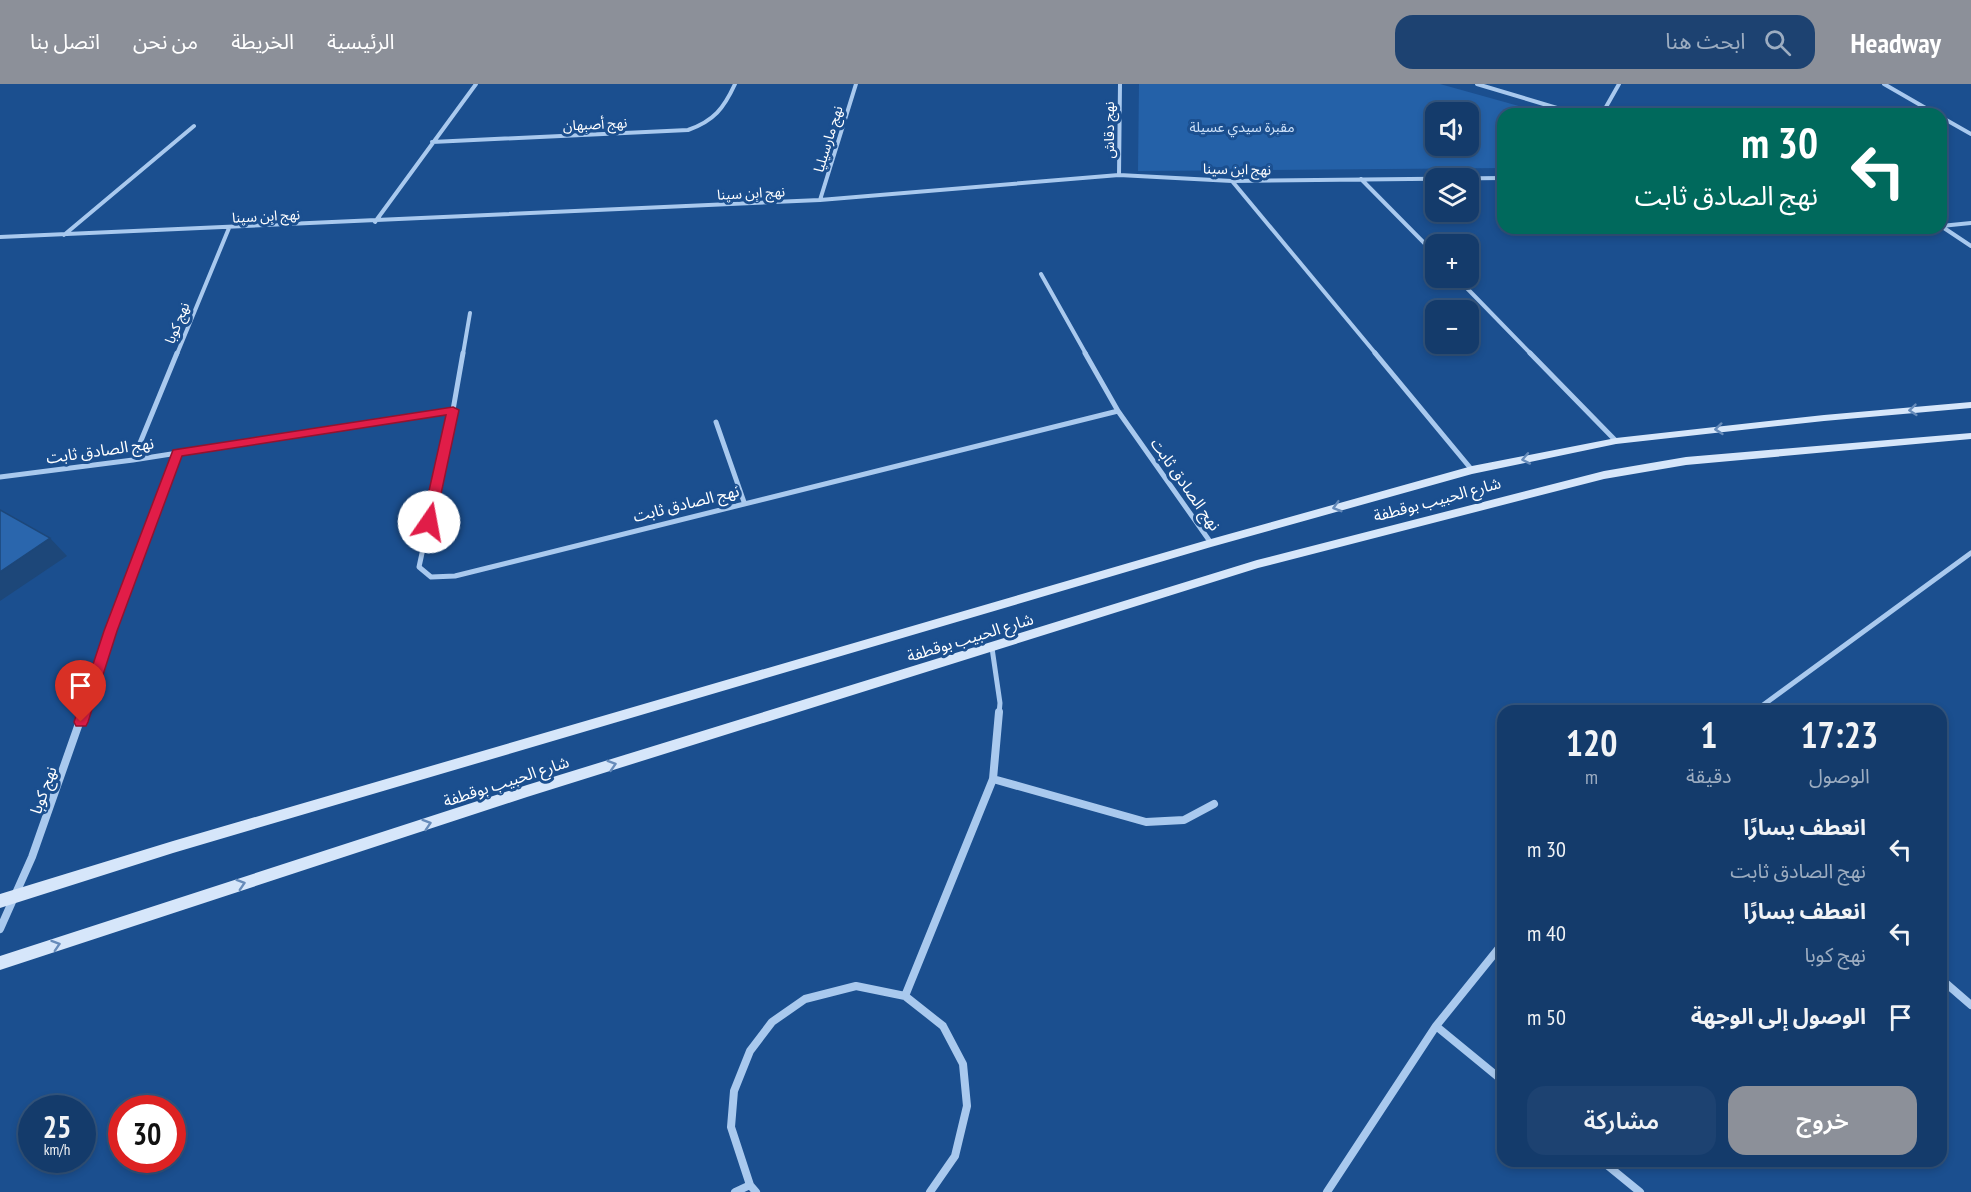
<!DOCTYPE html>
<html lang="ar">
<head>
<meta charset="utf-8">
<style>
  body { margin:0; font-family:"PT Sans Narrow","Noto Sans Arabic",sans-serif; background:#1d4271; color:#f1f3f6; direction:rtl; height:100vh; display:flex; flex-direction:column; font-size:22px; white-space:nowrap }
  * { box-sizing:border-box; margin:0 }
  p { font-size:20px; color:#9dadc1 }
  .icon { flex:none; width:33px; height:33px; fill:none; stroke:currentColor; stroke-width:2; stroke-linecap:round; stroke-linejoin:round }
  .map { position:relative; flex:1; overflow:hidden; direction:ltr }
  .drawer { position:absolute; left:1497px; top:621px; width:450px; height:462px; display:flex; flex-direction:column; background:#143b6b; border-radius:18px; box-shadow:0 3px 9px #0003,0 0 0 2px #33557e; direction:rtl }
  .drawer>* { flex:none }
  .banner { position:absolute; left:1497px; top:24px; width:450px; height:126px; border-radius:18px; box-shadow:0 3px 9px #0003,0 0 0 2px #33557e; direction:rtl; background:#00695c; color:#fff; overflow:hidden }
  .buttons { position:absolute; left:1425px; top:18px; display:grid; gap:12px }
  .buttons a { display:grid; place-items:center; width:54px; height:54px; border-radius:12px; background:#143b6b; box-shadow:0 3px 9px #0003,0 0 0 2px #33557e; font-size:30px }
  .speed { position:absolute; left:18px; top:1011px; display:flex; gap:12px; font-size:30px; font-weight:700; text-align:center }
  .speed>* { display:grid; place-content:center; width:78px; height:78px; border-radius:50%; background:#143b6b; box-shadow:0 3px 9px #0003,0 0 0 2px #33557e; line-height:1 }
  .speed small { font-size:15px; font-weight:400 }
  .speed .limit { border:9px solid #d22; background:#fff; color:#111 }
  .pin { position:absolute; display:grid; place-items:center; width:51px; height:51px; color:#fff; margin:-62px -26px; border-radius:50% 50% 50% 0; rotate:-45deg; box-shadow:0 0 6px #0007 }
  .pin .icon { rotate:45deg }
  .me { position:absolute; width:66px; margin:-33px; rotate:12deg; stroke-linejoin:round; filter:drop-shadow(0 0 4px #0008) }
  .turn { display:flex; align-items:center; gap:21px; height:126px; padding:0 30px; font-size:27px }
  .turn .icon { width:78px; height:78px; stroke-width:2.5 }
  .turn b { display:block; font-size:42px; line-height:51px }
  .eta { display:flex; justify-content:space-evenly; align-items:center; height:102px; text-align:center }
  .eta b { font-size:36px; font-weight:600; line-height:42px }
  .action { display:flex; gap:12px; margin-top:auto; padding:12px 30px }
  .action a { flex:1; height:69px; border-radius:18px; background:#8c9099; color:#fff; font-size:24px; font-weight:600; line-height:69px; text-align:center }
  .action a+a { background:#1d4271; color:#f1f3f6 }
  ul { padding:0; list-style:none }
  li { display:flex; align-items:center; gap:18px; height:84px; padding:0 30px }
  li div { flex:1 }
  li b { display:block; font-size:22px }
  li em { font-style:normal }
  header { display:flex; align-items:center; gap:36px; box-sizing:border-box; height:84px; padding:0 30px; background:#8c9099; color:#fff }
  header strong { font-size:28px }
  nav { display:flex; gap:33px; margin-inline-start:auto; font-size:21px }
  .search { width:420px; height:54px; background:#1d4271; display:flex; align-items:center; gap:15px; box-sizing:border-box; padding:0 21px; border-radius:18px; color:#9dadc1; font-size:22px }
  .map>svg:first-child { display:block }
  .green { fill:#2461a8; fill-rule:evenodd }
  .lines { fill:none; stroke-linecap:round; stroke-linejoin:round }
  .street-far2 { stroke:#a9c9ee; stroke-width:4 }
  .street-far1 { stroke:#a9c9ee; stroke-width:5 }
  .street { stroke:#a9c9ee; stroke-width:8 }
  .secondary { fill:#d6e6fa; fill-rule:evenodd }
  .shaded-wall { fill:#1d4779 }
  .building { fill:#2a66ad; stroke:#1d4779; stroke-width:1.5 }
  .oneway { stroke:#668bba }
  .route { fill:#e11d48; stroke:#92132f; stroke-width:1.5 }
  .labels { text-anchor:middle; dominant-baseline:central; stroke-width:6; stroke-linejoin:round; paint-order:stroke }
  .far-street-label { font-size:14px; fill:#fff; stroke:#1b4f8f }
  .far-park-label { font-size:14px; fill:#cfe3fa; stroke:#1b4f8f }
  .street-label { font-size:16px; fill:#fff; stroke:#1b4f8f }
</style>
</head>
<body>
<header>
<strong>Headway</strong>
<div class="search"><svg class="icon" aria-label="search" viewBox="0 0 24 24"><circle cx="10" cy="10" r="6"/><path d="M15 15l6 6"/></svg>ابحث هنا</div>
<nav><a>الرئيسية</a><a>الخريطة</a><a>من نحن</a><a>اتصل بنا</a></nav>
</header>
<div class="map">
<svg width="1971" height="1108" viewBox="0 0 1971 1108">
  <rect width="100%" height="100%" fill="#1b4f8f"/>
  <path class="green" d="M1139 0H1440L1547 30H1503V84L1138 87ZM1436 28H1468V62H1436Z"/>
  <g class="lines">
    <path class="street-far2" d="M1477 0 1577 30
      M1884 0 1936 30
      M1602 30 1619 0
      M1941 33 1971 50
      M432 58 688 46C714 37 724 24 735 0
      M1119 91 1120 0
      M1361 95 1436 171
      M1232 97 1376 270
      M820 116 856 0
      M375 138 476 0
      M1941 142 1971 162
      M1941 142 1971 139
      M64 151 194 42
      M0 153 820 116 1119 91 1232 97 1503 94
      M1041 190 1086 270
      M1457 194 1531 270
      M177 270 229 144
      M463 270 470 229"/>
    <path class="street-far1" d="M1085 269 1118 327
      M1375 269 1472 386
      M1530 269 1616 357
      M453 326 463 269
      M716 338 744 418
      M133 376 177 269
      M0 393 133 376 453 326 419 483 431 493 455 492 1118 327 1211 459
      M992 564 1000 619 999 630
      M1755 627 1971 469
      M83 630 177 369"/>
    <path class="street" d="M993 695 1146 738 1184 736 1214 720
      M0 845 32 773 83 628
      M1941 895 1971 921
      M905 912 993 695 999 628
      M1436 942 1503 997
      M1602 1077 1640 1108
      M735 1108 750 1101
      M756 1108 750 1101 731 1043 734 1007 750 967 772 938 805 915 856 902 905 912 943 942 963 980 967 1022 955 1072 930 1108
      M1327 1108 1436 942 1503 859"/>
    <path class="secondary" d="M1971 318V324L1824 337 1616 360 1472 390 1211 463 173 769 0 824V810L173 757 1211 455 1472 382 1616 354 1824 331Z
      M1971 349V355L1686 381 1604 395 1258 484 527 713 0 886V872L527 701 1257 476 1604 387 1686 373Z"/>
  </g>
  <path class="shaded-wall" d="M50 454 67 472 0 517V488Z"/>
  <path class="building" d="M0 426 50 454 0 488Z"/>
  <defs><path id="oneway-chevron" d="M-2-3.5L2.5 0L-2 3.5" fill="none" stroke-width="1.6" stroke-linecap="round" stroke-linejoin="round" transform="scale(1.5)"/></defs>
  <g class="oneway">
    <use href="#oneway-chevron" transform="translate(1913 326) rotate(175)"/>
    <use href="#oneway-chevron" transform="translate(1719 345) rotate(174)"/>
    <use href="#oneway-chevron" transform="translate(1526 375) rotate(169)"/>
    <use href="#oneway-chevron" transform="translate(1337 423) rotate(164)"/>
    <use href="#oneway-chevron" transform="translate(612 681) rotate(-17)"/>
    <use href="#oneway-chevron" transform="translate(427 740) rotate(-18)"/>
    <use href="#oneway-chevron" transform="translate(241 800) rotate(-18)"/>
    <use href="#oneway-chevron" transform="translate(56 861) rotate(-18)"/>
  </g>
  <path class="route" d="M453 323 459 326 435 438 429 442 422 438 446 331 182 372 117 547 88 638 86 642H76L74 638 104 547 173 366Z"/>
  <g class="labels">
    <g class="far-street-label">
      <text transform="translate(595 40) rotate(-3)">نهج أصبهان</text>
      <text transform="translate(1109 46) rotate(-90)">نهج دقاش</text>
      <text transform="translate(828 55) rotate(-73)">نهج مارسيليا</text>
      <text transform="translate(1237 85) rotate(1)">نهج ابن سينا</text>
      <text transform="translate(751 109) rotate(-3)">نهج ابن سينا</text>
      <text transform="translate(266 132) rotate(-3)">نهج ابن سينا</text>
      <text transform="translate(177 239) rotate(-68)">نهج كوبا</text>
    </g>
    <g class="far-park-label">
      <text x="1242" y="43">مقبرة سيدي عسيلة</text>
    </g>
    <g class="street-label">
      <text transform="translate(100 366) rotate(-8)">نهج الصادق ثابت</text>
      <text transform="translate(1186 400) rotate(55)">نهج الصادق ثابت</text>
      <text transform="translate(1437 415) rotate(-15)">شارع الحبيب بوقطفة</text>
      <text transform="translate(686 419) rotate(-14)">نهج الصادق ثابت</text>
      <text transform="translate(970 553) rotate(-17)">شارع الحبيب بوقطفة</text>
      <text transform="translate(506 697) rotate(-18)">شارع الحبيب بوقطفة</text>
      <text transform="translate(43 706) rotate(-70)">نهج كوبا</text>
    </g>
  </g>
</svg>
<div class="buttons">
<a><svg class="icon" aria-label="sound" viewBox="0 0 24 24"><path d="M4 9h4l5-4v14l-5-4H4zM17 9q2 3 0 6"/></svg></a>
<a><svg class="icon" aria-label="layers" viewBox="0 0 24 24"><path d="M12 4l9 5-9 5-9-5zM3 14l9 5 9-5"/></svg></a>
<a>+</a>
<a>−</a>
</div>
<div class="speed"><div>25<small>km/h</small></div><div class="limit">30</div></div>
<div class="pin" style="left:81px;top:638px;background:#d93025"><svg class="icon" aria-label="arrive" viewBox="0 0 24 24"><path d="M6 21V4h12l-3 4 3 4H6"/></svg></div>
<svg class="me" style="left:429px;top:438px" viewBox="-20 -20 40 40"><circle r="19" fill="#fff"/><path d="M0-13L10 11 0 6-10 11z" fill="#e11d48"/></svg>
<div class="banner">
<div class="turn"><svg class="icon" aria-label="left" viewBox="0 0 24 24"><path d="M17 20v-9H6M10 6l-5 5 5 5"/></svg><div><b>30 m</b>نهج الصادق ثابت</div></div>
</div>
<section class="drawer">
<div class="eta">
<div><b>17:23</b><p>الوصول</p></div>
<div><b>1</b><p>دقيقة</p></div>
<div><b>120</b><p>m</p></div>
</div>
<ul>
<li><svg class="icon" aria-label="left" viewBox="0 0 24 24"><path d="M17 20v-9H6M10 6l-5 5 5 5"/></svg><div><b>انعطف يسارًا</b><p>نهج الصادق ثابت</p></div><em>30 m</em></li>
<li><svg class="icon" aria-label="left" viewBox="0 0 24 24"><path d="M17 20v-9H6M10 6l-5 5 5 5"/></svg><div><b>انعطف يسارًا</b><p>نهج كوبا</p></div><em>40 m</em></li>
<li><svg class="icon" aria-label="arrive" viewBox="0 0 24 24"><path d="M6 21V4h12l-3 4 3 4H6"/></svg><div><b>الوصول إلى الوجهة</b></div><em>50 m</em></li>
</ul>
<div class="action"><a>خروج</a><a>مشاركة</a></div>
</section>
</div>
</body>
</html>
